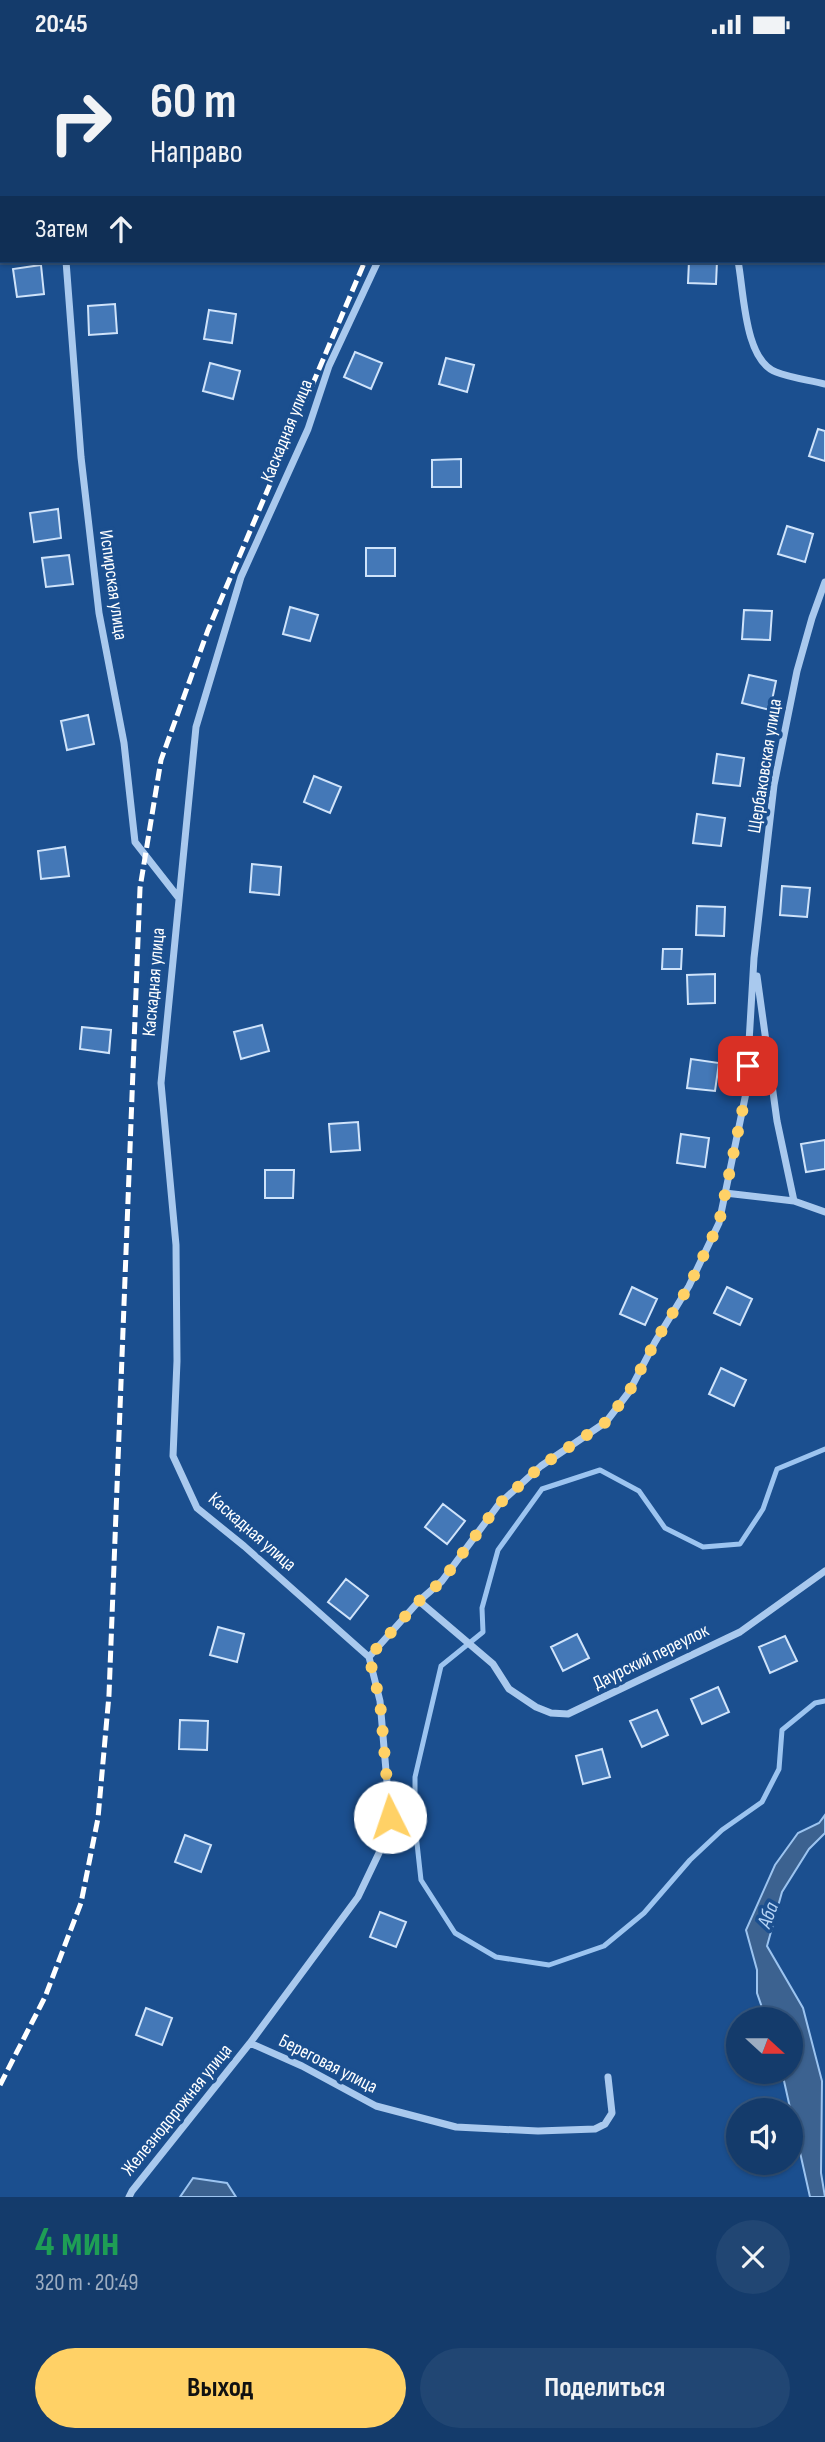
<!DOCTYPE html>
<html lang="ru">
<head>
<meta charset="utf-8">
<style>
  body { margin:0; font-family:"Sofia Sans Condensed",sans-serif; background:#214673; color:#f1f3f6; height:100vh; display:flex; flex-direction:column; font-size:26px; white-space:nowrap }
  * { box-sizing:border-box; margin:0 }
  p { font-size:23px; color:#9dadc1 }
  .icon { flex:none; width:38px; height:38px; fill:none; stroke:currentColor; stroke-width:2; stroke-linecap:round; stroke-linejoin:round }
  .map { position:relative; height:2148px; overflow:hidden }
  .sheet { display:flex; flex-direction:column; background:#143b6b; flex:1 }
  .sheet>* { flex:none }
  .top-card { position:absolute; left:0px; top:0px; width:826px; height:214px; box-shadow:0 2px 5px #0004,0 0 0 2px #33557e; background:#143b6b; color:#f1f3f6; overflow:hidden }
  .needle { width:46px; rotate:111deg }
  .controls { position:absolute; left:726px; top:1958px; display:grid; gap:14px }
  .controls a { display:grid; place-items:center; width:77px; height:77px; border-radius:50%; background:#143b6b; box-shadow:0 2px 5px #0004,0 0 0 2px #33557e; font-size:35px }
  .pin { position:absolute; display:grid; place-items:center; width:60px; height:60px; color:#fff; margin:-30px; border-radius:14px; box-shadow:0 4px 10px #0006 }
  .me { position:absolute; width:77px; margin:-38px; rotate:356deg; stroke-linejoin:round; filter:drop-shadow(0 0 5px #0008) }
  .turn { display:flex; align-items:center; gap:24px; height:147px; padding:0 35px; font-size:32px }
  .turn .icon { width:91px; height:91px; stroke-width:2.5 }
  .turn b { display:block; font-size:49px; line-height:60px }
  .then { display:flex; align-items:center; height:66px; padding:0 35px; background:#0003; gap:14px; font-size:26px }
  .round { display:grid; place-items:center; flex:none; width:74px; height:74px; border-radius:37px; background:#214673 }
  .head { display:flex; align-items:center; justify-content:space-between; height:119px; padding:0 35px }
  h1 { font-size:42px; font-weight:700; line-height:52px; color:#1e9e55 }
  .cta { display:flex; gap:14px; margin-top:auto; padding:14px 35px }
  .cta a { flex:1; height:80px; border-radius:42px; background:#ffd166; color:#111; font-size:28px; font-weight:700; line-height:80px; text-align:center }
  .cta a+a { background:#214673; color:#f1f3f6 }
  .status { display:flex; justify-content:space-between; align-items:center; height:49px; padding:0 35px; background:#143b6b; direction:ltr }
  .status svg { height:19px; fill:currentColor }
  .map>svg:first-child { display:block }
  .water { fill:#3c6290; stroke:#9cc4f0; stroke-width:2 }
  .lines { fill:none; stroke-linecap:round; stroke-linejoin:round }
  .stream { stroke:#9cc4f0; stroke-width:5 }
  .building { fill:#4478b7; stroke:#cfe3fa; stroke-width:2 }
  .street { stroke:#a9c9ee; stroke-width:7 }
  .rail { stroke:#fff; stroke-width:5; stroke-dasharray:12 5; stroke-linecap:butt }
  .route { stroke:#ffd166; stroke-width:12; stroke-dasharray:0 21.6 }
  .labels { text-anchor:middle; dominant-baseline:central; stroke-width:7; stroke-linejoin:round; paint-order:stroke }
  .street-label { font-size:19px; fill:#fff; stroke:#1b4f8f }
  .water-label { font-size:21px; font-style:italic; fill:#b5d3f5; stroke:#1b4f8f }
</style>
</head>
<body>
<div class="status"><b>20:45</b><svg viewBox="0 0 49 12"><path d="M0 12V9h3v3zM5 12V6h3v6zM10 12V3h3v9zM15 12V0h3v12zM26 1h20v11H26zM47 4h2v5h-2z"/></svg></div>
<div class="map">
<svg width="825" height="2148" viewBox="0 0 825 2148">
  <rect width="100%" height="100%" fill="#1b4f8f"/>
  <path class="water" d="M825 1766V1784L809 1800 782 1843 767 1897 803 1959 822 2032 821 2124 825 2148H810L782 2023H791V1970H766L757 1944V1921L746 1881 775 1816 798 1784 819 1774Z
    M193 2129 227 2134 236 2148H180Z"/>
  <g class="lines">
    <path class="stream" d="M825 1400 777 1420 763 1460 740 1495 703 1498 665 1479 639 1442 600 1421 542 1440 498 1501 482 1559 483 1583 441 1617 415 1728V1776L421 1831 455 1884 496 1908 549 1916 604 1897 644 1864 690 1811 722 1781 762 1753 779 1720 782 1681 815 1654 825 1652"/>
  </g>
  <path class="building" d="M2 36V66L0 67V37Z
    M689 212H717L716 235 688 234Z
    M41 216 44 245 17 248 13 220Z
    M115 255 117 284 89 286 88 257Z
    M209 261 236 265 232 294 204 290Z
    M355 303 382 314 371 340 344 328Z
    M446 309 474 316 467 343 439 335Z
    M210 314 240 322 233 350 203 342Z
    M818 380 825 382V412L809 407Z
    M461 410V438H432V411Z
    M58 460 61 489 34 493 30 464Z
    M787 477 813 485 805 513 778 505Z
    M366 499H395V527H366Z
    M69 506 73 535 46 538 42 509Z
    M290 558 318 566 310 592 283 585Z
    M744 561 772 562 770 591 742 590Z
    M749 626 776 632 770 661 742 654Z
    M88 666 94 695 67 701 61 672Z
    M717 705 744 709 740 737 713 734Z
    M314 727 341 738 330 764 304 753Z
    M697 765 725 769 721 797 693 794Z
    M65 798 69 827 41 830 38 802Z
    M252 815 281 818 279 846 250 843Z
    M782 837 810 839 807 868 780 866Z
    M697 857 725 858 724 887 696 886Z
    M663 900H682L681 920H662Z
    M715 925V954L688 955 687 926Z
    M262 976 269 1002 241 1010 234 983Z
    M82 978 111 981 109 1004 80 1000Z
    M691 1010 719 1014 715 1042 687 1039Z
    M358 1073 360 1101 331 1103 329 1075Z
    M681 1085 709 1089 705 1118 677 1114Z
    M825 1091V1120L806 1123 801 1095Z
    M265 1121H294L293 1149H265Z
    M632 1238 657 1250 645 1276 620 1265Z
    M727 1238 752 1250 740 1276 714 1264Z
    M721 1319 746 1331 734 1357 709 1345Z
    M443 1455 465 1472 447 1495 425 1478Z
    M346 1530 368 1547 350 1570 328 1553Z
    M218 1578 244 1585 237 1613 210 1606Z
    M577 1585 589 1609 563 1622 551 1598Z
    M785 1587 797 1612 770 1624 759 1598Z
    M718 1638 729 1663 702 1675 691 1650Z
    M657 1661 668 1686 642 1698 630 1672Z
    M180 1671 208 1672 207 1701 179 1700Z
    M602 1700 610 1728 583 1735 576 1707Z
    M185 1786 211 1796 201 1823 175 1813Z
    M380 1863 406 1873 396 1898 370 1888Z
    M146 1959 172 1969 162 1996 136 1986Z"/>
  <g class="lines">
    <path class="street" d="M45 0V2
      M355 0 356 2
      M590 2 592 0
      M769 2 770 0
      M66 212 81 408 99 564 124 694 135 793 178 848
      M738 212C744 242 744 311 776 323 791 329 809 331 825 335
      M757 927 777 1072 794 1152
      M725 1144 794 1152 825 1163
      M419 1552 442 1532 499 1455 541 1417 606 1373 629 1343 655 1293 689 1237 719 1174 746 1044 754 909 774 736 797 622 812 569 825 533
      M369 1608 244 1497 197 1459 173 1407 177 1312 176 1196 161 1034 196 678 241 528 308 380 329 317 378 212
      M608 2028 612 2064 605 2075 595 2080 538 2082 456 2078 376 2057 302 2017 250 1994 358 1848 379 1804 390 1768 380 1652 369 1608 419 1552 493 1615 509 1640 536 1658 551 1664 568 1665 740 1583 825 1522
      M129 2148 132 2142 250 1994"/>
    <path class="rail" d="M456 2V0
      M0 2036 45 1948 81 1854 98 1769 109 1646 140 839 161 711 208 581 365 212"/>
  </g>
  <g class="lines">
    <path class="route" d="M390 1768 380 1652 369 1608 419 1552 442 1532 499 1455 541 1417 606 1373 629 1343 655 1293 689 1237 719 1174 746 1044 748 1017"/>
  </g>
  <g class="labels">
    <g class="street-label">
      <text transform="translate(287 382) rotate(-68)">Каскадная улица</text>
      <text transform="translate(113 536) rotate(82)">Испирская улица</text>
      <text transform="translate(765 717) rotate(-81)">Щербаковская улица</text>
      <text transform="translate(154 933) rotate(-85)">Каскадная улица</text>
      <text transform="translate(252 1483) rotate(41)">Каскадная улица</text>
      <text transform="translate(651 1608) rotate(-26)">Даурский переулок</text>
      <text transform="translate(328 2015) rotate(27)">Береговая улица</text>
      <text transform="translate(177 2061) rotate(-51)">Железнодорожная улица</text>
    </g>
    <g class="water-label">
      <text transform="translate(768 1866) rotate(-69)">Аба</text>
    </g>
  </g>
</svg>
<div class="controls">
<a><svg class="needle" viewBox="-14 -14 28 28"><path d="M0-13l5 13h-10z" fill="#e53935"/><path d="M0 13l5-13h-10z" fill="#9dadc1"/></svg></a>
<a><svg class="icon" aria-label="sound" viewBox="0 0 24 24"><path d="M4 9h4l5-4v14l-5-4H4zM17 9q2 3 0 6"/></svg></a>
</div>
<div class="pin" style="left:748px;top:1017px;background:#d93025"><svg class="icon" aria-label="arrive" viewBox="0 0 24 24"><path d="M6 21V4h12l-3 4 3 4H6"/></svg></div>
<svg class="me" style="left:390px;top:1768px" viewBox="-20 -20 40 40"><circle r="19" fill="#fff"/><path d="M0-13L10 11 0 6-10 11z" fill="#ffd166"/></svg>
<div class="top-card">
<div class="turn"><svg class="icon" aria-label="right" viewBox="0 0 24 24"><path d="M7 20v-9h11M14 6l5 5-5 5"/></svg><div><b>60 m</b>Направо</div></div>
<div class="then">Затем<svg class="icon" aria-label="ahead" viewBox="0 0 24 24"><path d="M12 20V5M6 11l6-6 6 6"/></svg></div>
</div>
</div>
<section class="sheet">
<div class="head"><div><h1>4 мин</h1><p>320 m · 20:49</p></div><a class="round"><svg class="icon" aria-label="close" viewBox="0 0 24 24"><path d="M6 6l12 12M18 6L6 18"/></svg></a></div>
<div class="cta"><a>Выход</a><a>Поделиться</a></div>
</section>
</body>
</html>
